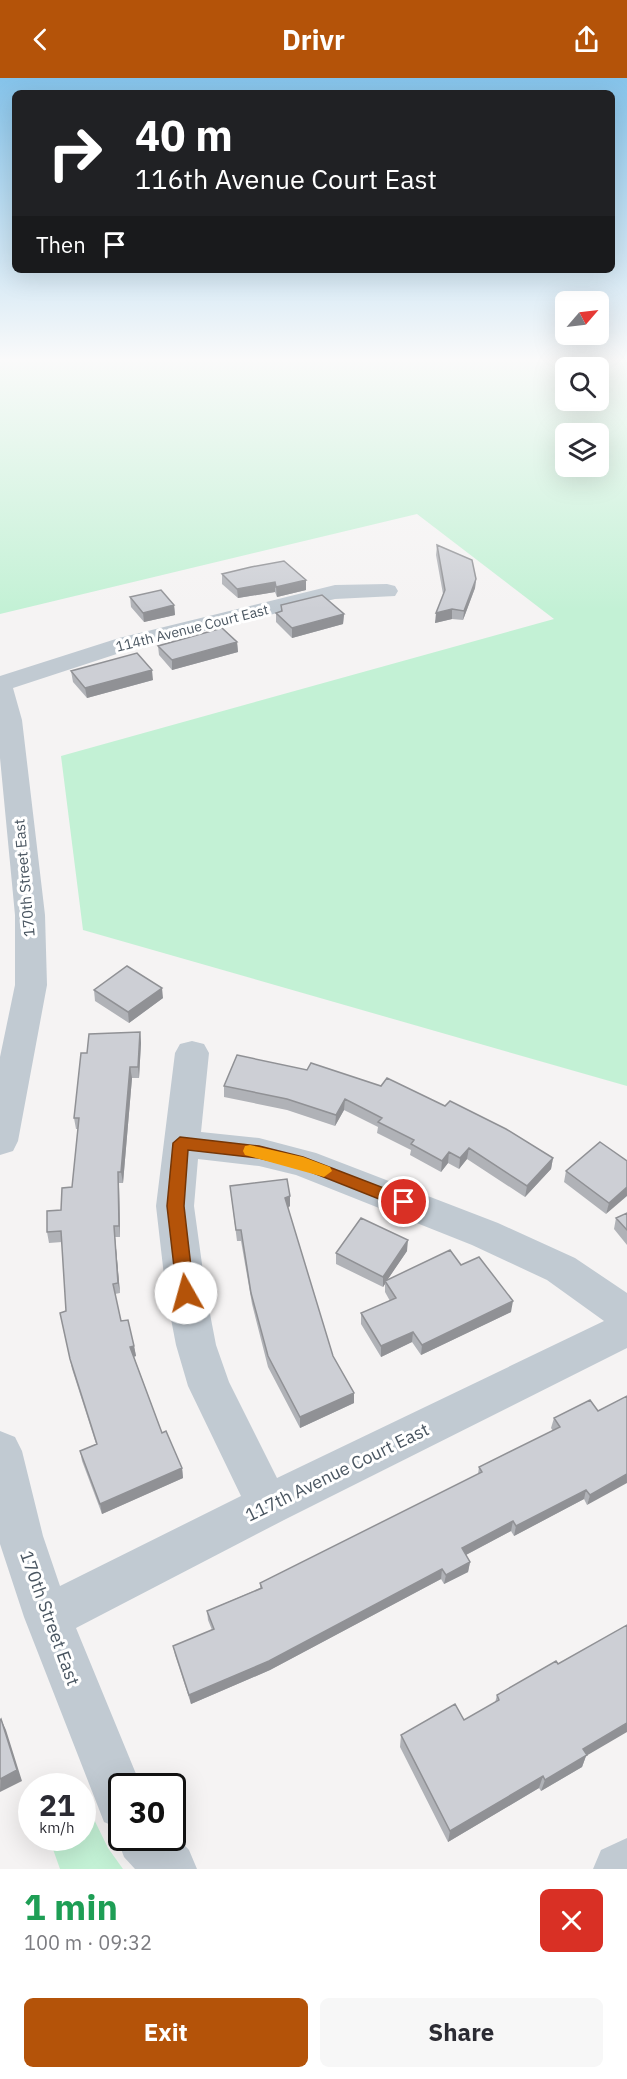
<!DOCTYPE html>
<html lang="en">
<head>
<meta charset="utf-8">
<style>
  body { margin:0; font-family:"IBM Plex Sans",sans-serif; background:#f7f7f7; color:#2b2b33; height:100vh; display:flex; flex-direction:column; font-size:22px; white-space:nowrap }
  * { box-sizing:border-box; margin:0 }
  p { font-size:20px; color:#7c7c81 }
  .icon { flex:none; width:33px; height:33px; fill:none; stroke:currentColor; stroke-width:2; stroke-linecap:round; stroke-linejoin:round }
  .map { position:relative; height:1791px; overflow:hidden }
  .details { display:flex; flex-direction:column; background:#fff; flex:1 }
  .details>* { flex:none }
  .top-card { position:absolute; left:12px; top:12px; width:603px; height:183px; border-radius:9px; box-shadow:0 6px 24px #0002; background:#202124; color:#fff; overflow:hidden }
  .needle { width:39px; rotate:62deg }
  .buttons { position:absolute; left:555px; top:213px; display:grid; gap:12px }
  .buttons a { display:grid; place-items:center; width:54px; height:54px; border-radius:9px; background:#fff; box-shadow:0 6px 24px #0002; font-size:30px }
  .speed { position:absolute; left:18px; top:1695px; display:flex; gap:12px; font-size:30px; font-weight:700; text-align:center }
  .speed>* { display:grid; place-content:center; width:78px; height:78px; border-radius:50%; background:#fff; box-shadow:0 6px 24px #0002; line-height:1 }
  .speed small { font-size:15px; font-weight:400 }
  .speed .limit { border:3px solid #111; border-radius:9px; background:#fff; color:#111 }
  .pin { position:absolute; display:grid; place-items:center; width:51px; height:51px; color:#fff; margin:-26px; border:3px solid #fff; border-radius:50%; box-shadow:0 2px 6px #0007 }
  .me { position:absolute; width:66px; margin:-33px; rotate:353deg; stroke-linejoin:round; filter:drop-shadow(0 0 4px #0008) }
  .turn { display:flex; align-items:center; gap:21px; height:126px; padding:0 24px; font-size:27px }
  .turn .icon { width:78px; height:78px; stroke-width:2.5 }
  .turn b { display:block; font-size:42px; line-height:51px }
  .then { display:flex; align-items:center; height:57px; padding:0 24px; background:#0003; gap:12px; font-size:22px }
  .round { display:grid; place-items:center; flex:none; width:63px; height:63px; border-radius:9px; background:#f7f7f7 }
  .overview { display:flex; align-items:center; justify-content:space-between; height:102px; padding:0 24px }
  h1 { font-size:36px; font-weight:700; line-height:45px; color:#1e9e55 }
  .action { display:flex; gap:12px; margin-top:auto; padding:12px 24px }
  .action a { flex:1; height:69px; border-radius:9px; background:#b45309; color:#fff; font-size:24px; font-weight:700; line-height:69px; text-align:center }
  .action a+a { background:#f7f7f7; color:#2b2b33 }
  header { display:flex; justify-content:space-between; align-items:center; height:78px; padding:0 24px; background:#b45309; color:#fff; font-size:27px; font-weight:700 }
  .map>svg:first-child { display:block }
  .green { fill:#c3f1d5; fill-rule:evenodd }
  .lines { fill:none; stroke-linecap:round; stroke-linejoin:round }
  .minor { fill:#c1cad2; fill-rule:evenodd }
  .wall { fill:#b0b2b7 }
  .shaded-wall { fill:#909195 }
  .building { fill:#cdcfd5; stroke:#909195; stroke-width:1.5 }
  .route { fill:#b45309; stroke:#753606; stroke-width:1.5 }
  .slow { fill:#f59e0b }
  .labels { text-anchor:middle; dominant-baseline:central; stroke-width:6; stroke-linejoin:round; paint-order:stroke }
  .far-street-label { font-size:14px; fill:#4a5661; stroke:#fff }
  .street-label { font-size:15px; fill:#4a5661; stroke:#fff }
  .near-street-label { font-size:18px; fill:#4a5661; stroke:#fff }
</style>
</head>
<body>
<header><svg class="icon" aria-label="back" viewBox="0 0 24 24"><path d="M15 5l-7 7 7 7"/></svg>Drivr<svg class="icon" aria-label="share" viewBox="0 0 24 24"><path d="M12 15V3M7 8l5-5 5 5M5 13v7h14v-7"/></svg></header>
<div class="map">
<svg width="627" height="1791" viewBox="0 0 627 1791">
  <rect width="100%" height="100%" fill="#f5f3f3"/>
  <path class="green" d="M0 281H627V1008L83 852 61 678 554 541 417 436 0 536ZM566 290H598V322H566ZM566 356H598V388H566Z
    M87 1727 108 1770 123 1791H60L49 1760H82L83 1729Z"/>
  <g class="lines">
    <path class="minor" d="M387 506 395 508 398 513 395 518 335 521 135 570 13 610 22 642 45 837 47 907 18 1063 13 1073 0 1077V979L15 907V837L0 680V598L119 560 335 507Z
      M192 963 204 966 209 975 201 1054 259 1060 316 1075 498 1145 575 1180 627 1215V1270L284 1442 76 1550 141 1708H122V1760H172V1754L189 1772 197 1791H135L124 1779 117 1760 120 1751 104 1744 24 1539 0 1466V1353L15 1359 22 1373 43 1458 60 1508 241 1418 188 1308 176 1267 166 1215 156 1128 175 975 180 966ZM198 1081 259 1088 296 1097 472 1167 547 1202 604 1243 277 1400 229 1304 216 1267 206 1215 194 1128Z
      M627 1760V1791H593L601 1772Z"/>
  </g>
  <path class="wall" d="M437 467 476 501 475 510 463 542 452 541 435 545 443 516 436 477Z
    M222 496 306 502V512L277 519 275 514 238 520 222 506Z
    M130 519 174 527 175 537 144 544 131 529Z
    M281 527 344 536 343 546 292 560 276 544V535L281 533Z
    M237 564 238 574 172 592 159 577 158 568Z
    M71 593 153 602 87 620 73 604Z
    M94 912 163 920 129 945 95 923Z
    M140 954 141 965 139 1000H132L123 1105H119L120 1159H115L120 1215 115 1216 121 1243 134 1268 136 1278 134 1279 162 1355 182 1390 183 1400 102 1436 82 1383 80 1373 96 1366 72 1291 70 1281 62 1164 49 1165 47 1154 61 1132 72 1109 78 1051H76L74 1040 87 975Z
    M237 977 553 1080 551 1091 525 1119 467 1081 459 1091 448 1085 441 1094 410 1077 411 1072 377 1055 378 1049 344 1032 335 1048 287 1032 224 1019V1008Z
    M627 1083 606 1136 564 1104 566 1093Z
    M230 1108 290 1128 288 1130 333 1278 354 1325 300 1350 268 1289 252 1226 241 1163H237Z
    M627 1135V1167L614 1151 616 1140Z
    M407 1173 387 1202 461 1187 511 1234 421 1277 412 1264 381 1279 361 1246V1235L390 1223 385 1214V1206L383 1209 336 1186V1175Z
    M627 1318 587 1427 584 1421 514 1458 511 1453 466 1477 470 1484 468 1494 444 1506 441 1501 270 1592 191 1626 175 1577 173 1568 212 1552 208 1542 207 1533 260 1510V1505L478 1396 479 1389 553 1353 551 1350 554 1340 598 1333Z
    M497 1617 586 1678 582 1689 541 1713 539 1710 448 1764 400 1669 401 1657 464 1642 495 1625Z"/>
  <path class="shaded-wall" d="M476 501 475 510 463 542 464 533Z
    M306 502V512L277 519 276 509Z
    M275 504V514L238 520 237 511Z
    M174 527 175 537 144 544 143 535Z
    M452 531V541L435 545 436 535Z
    M344 536 343 546 292 560V550Z
    M237 564 238 574 172 592V582Z
    M152 592 153 602 87 620 85 610Z
    M162 910 163 920 129 945 128 934Z
    M140 954 141 965 139 1000 138 989Z
    M130 989 132 1000 123 1105 121 1094Z
    M345 1021 344 1032 335 1048 336 1037Z
    M469 1070 467 1081 459 1091 460 1080Z
    M449 1074 448 1085 441 1094 442 1083Z
    M553 1080 551 1091 525 1119 527 1108Z
    M118 1094 119 1105 120 1159 119 1148Z
    M627 1109V1118L606 1136 609 1125Z
    M290 1118V1128L285 1131V1120Z
    M114 1148 115 1159 120 1215 118 1205Z
    M408 1162 407 1173 386 1204 385 1203V1206L383 1209V1199Z
    M513 1223 511 1234 421 1277 422 1267Z
    M413 1254 412 1264 381 1279V1268Z
    M134 1268 136 1278 132 1279 130 1269Z
    M354 1315V1325L300 1350V1339Z
    M182 1390 183 1400 102 1436 100 1426Z
    M627 1396V1405L587 1427 590 1417Z
    M586 1412 584 1421 514 1458 516 1448Z
    M513 1443 511 1453 460 1480 462 1470Z
    M470 1484 468 1494 444 1506 446 1497Z
    M442 1491 441 1501 270 1592 191 1626 189 1617Z
    M1 1641 6 1652 22 1703 0 1714Z
    M627 1645V1654L586 1678 582 1689 541 1713 545 1702 583 1671Z
    M543 1698 539 1710 448 1764 450 1753Z"/>
  <path class="building" d="M437 467 472 482 476 501 464 533 452 531 436 535 445 512Z
    M284 483 306 502 276 509 275 504 237 511 222 496 251 489Z
    M161 512 174 527 143 535 130 519Z
    M322 517 344 536 292 550 276 535 282 533 281 527Z
    M222 550 237 564 172 582 158 568Z
    M137 575 152 592 85 610 71 593Z
    M127 888 162 910 128 934 94 912Z
    M140 954 138 989H130L121 1094H118L119 1148H114L118 1205 113 1206 121 1243 128 1242 134 1268 130 1269 162 1355 166 1353 182 1390 100 1426 80 1373 97 1366 70 1281 60 1235 66 1233 61 1153 47 1154V1133L61 1132 62 1110 72 1109 79 1040H74L81 975H87L89 956Z
    M237 977 307 992 311 985 381 1008 387 1000 445 1028 450 1023 506 1051 553 1080 527 1108 469 1070 460 1080 449 1074 442 1083 411 1066 414 1062 378 1044 382 1040 345 1021 336 1037 287 1021 224 1008Z
    M600 1064 627 1083V1109L609 1125 566 1093Z
    M287 1101 290 1118 285 1120 333 1278 354 1315 300 1339 268 1278 251 1215 241 1152H236L230 1108Z
    M627 1135V1152L616 1140Z
    M361 1140 408 1162 383 1199 336 1175Z
    M450 1172 461 1187 479 1179 513 1223 422 1267 413 1254 381 1268 361 1235 396 1220 385 1203Z
    M627 1318V1396L590 1417 586 1412 516 1448 513 1443 462 1470 470 1484 446 1497 442 1491 269 1583 189 1617 173 1568 214 1551 207 1533 262 1510 260 1505 482 1394 479 1389 560 1349 554 1340 590 1322 598 1333Z
    M627 1547V1645L583 1671 587 1677 545 1702 543 1698 450 1753 401 1657 455 1626 464 1642 499 1622 497 1617 556 1583 558 1586Z
    M1 1641 17 1692 0 1701V1642Z"/>
  <linearGradient id="sky" x2="0" y2="1"><stop stop-color="#85c3ea"/><stop offset="0.53" stop-color="#fafafa"/><stop offset="1" stop-color="#fafafa" stop-opacity="0"/></linearGradient>
  <rect width="627" height="532" fill="url(#sky)"/>
  <path class="route" d="M180 1059 259 1068 303 1079 410 1120 412 1124 404 1131 301 1090 259 1080 188 1072 184 1128 194 1215 192 1220 186 1222 180 1220 177 1215 167 1128 173 1065Z"/>
  <path class="slow" d="M250 1067 303 1079 330 1089 332 1093 324 1099 245 1077 243 1073 245 1068Z"/>
  <g class="labels">
    <g class="far-street-label">
      <text transform="translate(192 550) rotate(-14)">114th Avenue Court East</text>
    </g>
    <g class="street-label">
      <text transform="translate(24 800) rotate(-95)">170th Street East</text>
    </g>
    <g class="near-street-label">
      <text transform="translate(337 1394) rotate(-26)">117th Avenue Court East</text>
      <text transform="translate(50 1540) rotate(70)">170th Street East</text>
    </g>
  </g>
</svg>
<div class="buttons">
<a><svg class="needle" viewBox="-14 -14 28 28"><path d="M0-13l5 13h-10z" fill="#e53935"/><path d="M0 13l5-13h-10z" fill="#7c7c81"/></svg></a>
<a><svg class="icon" aria-label="search" viewBox="0 0 24 24"><circle cx="10" cy="10" r="6"/><path d="M15 15l6 6"/></svg></a>
<a><svg class="icon" aria-label="layers" viewBox="0 0 24 24"><path d="M12 4l9 5-9 5-9-5zM3 14l9 5 9-5"/></svg></a>
</div>
<div class="speed"><div>21<small>km/h</small></div><div class="limit">30</div></div>
<div class="pin" style="left:404px;top:1124px;background:#d93025"><svg class="icon" aria-label="arrive" viewBox="0 0 24 24"><path d="M6 21V4h12l-3 4 3 4H6"/></svg></div>
<svg class="me" style="left:186px;top:1215px" viewBox="-20 -20 40 40"><circle r="19" fill="#fff"/><path d="M0-13L10 11 0 6-10 11z" fill="#b45309"/></svg>
<div class="top-card">
<div class="turn"><svg class="icon" aria-label="right" viewBox="0 0 24 24"><path d="M7 20v-9h11M14 6l5 5-5 5"/></svg><div><b>40 m</b>116th Avenue Court East</div></div>
<div class="then">Then<svg class="icon" aria-label="arrive" viewBox="0 0 24 24"><path d="M6 21V4h12l-3 4 3 4H6"/></svg></div>
</div>
</div>
<section class="details">
<div class="overview"><div><h1>1 min</h1><p>100 m · 09:32</p></div><a class="round" style="background:#d93025;color:#fff"><svg class="icon" aria-label="close" viewBox="0 0 24 24"><path d="M6 6l12 12M18 6L6 18"/></svg></a></div>
<div class="action"><a>Exit</a><a>Share</a></div>
</section>
</body>
</html>
